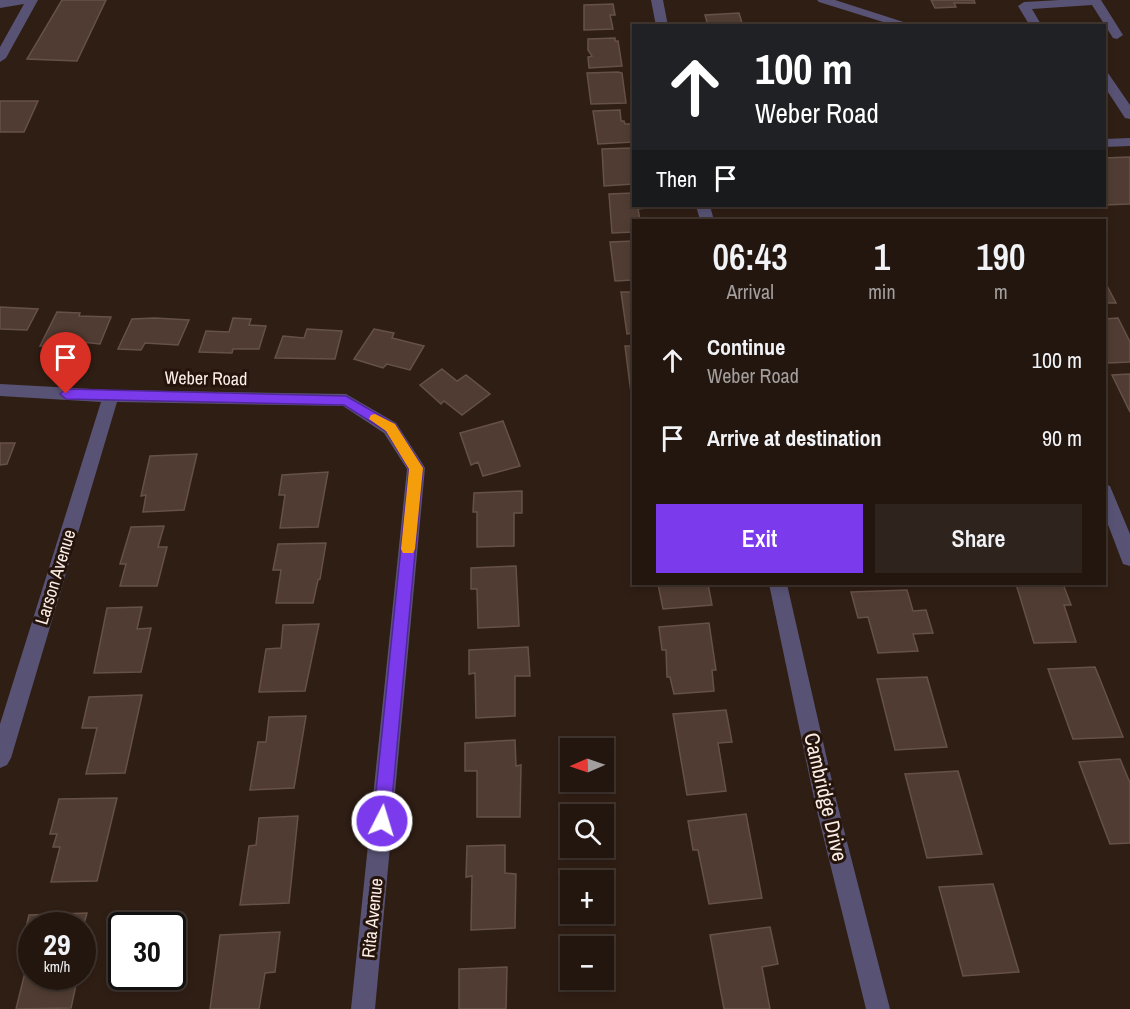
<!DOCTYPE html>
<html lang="en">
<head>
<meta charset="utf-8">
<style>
  body { margin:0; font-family:"Archivo Narrow",sans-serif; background:#2f231d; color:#f1f3f6; height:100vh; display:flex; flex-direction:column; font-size:22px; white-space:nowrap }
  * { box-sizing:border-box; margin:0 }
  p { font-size:20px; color:#a39f9e }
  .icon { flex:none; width:33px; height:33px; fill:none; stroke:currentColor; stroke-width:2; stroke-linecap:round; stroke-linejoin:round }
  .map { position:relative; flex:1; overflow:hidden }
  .sheet { position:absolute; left:632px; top:219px; width:474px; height:366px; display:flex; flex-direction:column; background:#23160f; border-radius:0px; box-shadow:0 3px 9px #0003,0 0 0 2px #40352f }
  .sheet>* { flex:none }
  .guide { position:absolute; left:632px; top:24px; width:474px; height:183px; border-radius:0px; box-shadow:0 3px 9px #0003,0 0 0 2px #40352f; background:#202124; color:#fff; overflow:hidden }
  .needle { width:39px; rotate:268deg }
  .controls { position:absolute; left:560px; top:738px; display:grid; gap:12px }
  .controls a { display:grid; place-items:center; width:54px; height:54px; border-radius:0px; background:#23160f; box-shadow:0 3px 9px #0003,0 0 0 2px #40352f; font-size:30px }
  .speed { position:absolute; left:18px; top:912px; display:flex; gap:12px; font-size:30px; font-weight:700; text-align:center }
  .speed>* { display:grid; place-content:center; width:78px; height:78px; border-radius:50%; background:#23160f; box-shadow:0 3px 9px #0003,0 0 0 2px #40352f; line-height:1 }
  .speed small { font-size:15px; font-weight:400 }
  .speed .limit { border:3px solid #111; border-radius:9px; background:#fff; color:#111 }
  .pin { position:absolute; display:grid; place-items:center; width:51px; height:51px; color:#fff; margin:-62px -26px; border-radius:50% 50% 50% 0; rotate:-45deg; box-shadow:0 0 6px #0007 }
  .pin .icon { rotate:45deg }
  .me { position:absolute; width:66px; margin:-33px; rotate:5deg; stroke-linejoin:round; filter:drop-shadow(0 0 4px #0008) }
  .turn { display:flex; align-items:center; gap:21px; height:126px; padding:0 24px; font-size:27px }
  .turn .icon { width:78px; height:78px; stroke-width:2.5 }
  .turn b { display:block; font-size:42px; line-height:51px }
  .then { display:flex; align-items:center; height:57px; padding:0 24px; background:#0003; gap:12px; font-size:22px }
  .eta { display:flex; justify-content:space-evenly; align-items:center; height:102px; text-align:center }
  .eta b { font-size:36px; font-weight:600; line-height:42px }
  .action { display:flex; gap:12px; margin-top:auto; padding:12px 24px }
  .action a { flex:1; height:69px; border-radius:0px; background:#7c3aed; color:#fff; font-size:24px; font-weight:600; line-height:69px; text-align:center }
  .action a+a { background:#2f231d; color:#f1f3f6 }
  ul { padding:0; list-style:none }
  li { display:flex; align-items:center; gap:18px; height:78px; padding:0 24px }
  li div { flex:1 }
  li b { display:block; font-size:22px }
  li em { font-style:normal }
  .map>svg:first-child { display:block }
  .building { fill:#503c32; stroke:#665147; stroke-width:1.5 }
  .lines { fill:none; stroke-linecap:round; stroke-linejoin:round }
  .minor { fill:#585374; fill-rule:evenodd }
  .route { fill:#7c3aed; stroke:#51269a; stroke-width:1.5 }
  .slow { fill:#f59e0b }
  .labels { text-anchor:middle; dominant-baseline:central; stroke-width:6; stroke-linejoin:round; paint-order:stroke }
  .street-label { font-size:18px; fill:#faeee7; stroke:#25140b }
  .near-street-label { font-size:21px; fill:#faeee7; stroke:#25140b }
</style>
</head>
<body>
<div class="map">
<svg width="1130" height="1009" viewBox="0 0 1130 1009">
  <rect width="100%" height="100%" fill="#2f1e14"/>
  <path class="building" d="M62 0H106L77 61 27 59Z
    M931 0H974L975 3H954L956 7 935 8Z
    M613 4 615 15H610L613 29 584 30V5Z
    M739 13 743 26H708L705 15Z
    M615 38V41H618L622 66 589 68 588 57 592 56 588 50V39Z
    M618 72 622 73 626 103 591 104 587 73Z
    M0 101H38L24 132H0Z
    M620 110 621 121H624L625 124H633V142L598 144 593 111Z
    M632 148 633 184 604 186 602 149Z
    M1130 157V204L1104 205V158Z
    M633 193V206H646V208L638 209 640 220H633V232L612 233 609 194Z
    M633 241V280L615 281 610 242Z
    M1104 280 1116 303H1104Z
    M621 292H633V333L627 334Z
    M0 307 38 309 27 330 0 329Z
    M57 312 80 313 79 316 111 317 100 344 81 342 79 347 40 346Z
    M155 318 189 320 178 345 145 343 141 350 118 349 132 319Z
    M233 318 251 319 249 325 266 326 259 349H233L232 353 199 352 206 331 229 332Z
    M1118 318 1130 342V362L1108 363 1104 354V319Z
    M307 329 342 331 335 359 275 358 283 336 304 338Z
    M374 329 394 333 392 338 424 346 410 370 387 364 383 368 354 359Z
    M625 346H633V393H631Z
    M442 369 457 381 466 375 490 394 462 415 444 401 441 404 420 385Z
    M1130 374V412L1112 375Z
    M503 421 520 466 483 476 478 462 471 465 460 433Z
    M0 443H15L7 464 0 465Z
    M197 454 184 510 143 512 146 495 141 496 150 456Z
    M328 472 318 527 280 528 285 495H279L282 475Z
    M522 491V513H514V546L477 547V512H473L474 493Z
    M164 526 158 547H167L157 586H120L126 564H120L131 527Z
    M326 543 320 579 318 580 313 603H276L281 570H273L278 544Z
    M516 566 519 626 478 628 477 589H471V568Z
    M658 584H708L712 605 663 609Z
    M1016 584H1063L1071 605H1064L1076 642 1034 643Z
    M907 590 913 611 926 610 933 633 913 634 918 651 878 653 868 617 858 618 851 592Z
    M142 607 137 629 151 628 141 672 94 673 107 608Z
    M709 623 716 670H712L714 691 674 694 670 677H667L666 650H662L659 627Z
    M319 624 305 691 259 692 266 649 281 648 283 625Z
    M528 647 530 676H515V716L476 718 475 673 469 674V650Z
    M1095 667 1123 737 1073 739 1048 669Z
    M927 677 947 747 895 750 877 679Z
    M142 695 125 773 86 774 97 728H82L89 697Z
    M726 710 732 742 718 743 726 791 687 795 673 714Z
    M306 716 294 788 250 790 258 742H266L269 717Z
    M515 740 516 766 521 765 520 817H477V771H465V743Z
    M1120 759 1130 783V843L1110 844 1079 762Z
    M958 771 982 854 927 858 905 774Z
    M117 798 97 881 51 882 60 847H53L57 834H50L59 799Z
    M746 814 762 898 709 904 698 850H693L688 821Z
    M298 816 289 903 240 905 249 846 256 845 259 818Z
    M505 845V873L516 874 515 928 471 930 472 876 466 877 467 846Z
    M993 884 1019 972 963 976 939 887Z
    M87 913 82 931V926H32V976H78L71 1008 16 1009 30 952H20L29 915Z
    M770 927 778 964 762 967 770 1009H724L710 935Z
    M280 932 275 972 265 973 259 1009H210L220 935Z
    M507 967 506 1009H459V969Z"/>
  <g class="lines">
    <path class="minor" d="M0 0H38L6 58 0 62V47L24 4 0 8Z
      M651 0H663L668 26H656Z
      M817 0H835L916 26H896L819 2Z
      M1060 0H1101L1123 35 1117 39 1113 38 1092 5 1032 9 1042 26H1030L1018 6 1024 2Z
      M1104 72 1108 73 1130 105V119L1125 118 1104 86Z
      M1130 138V146L1104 147V139Z
      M696 206H710L714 220H700Z
      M0 384 111 390 346 394 396 423 422 463 425 468 375 1009H351L407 469 384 433 343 406 117 402 11 758 7 765 0 768V724L101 402 0 396Z
      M1104 484 1110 486 1130 534V566L1123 564 1104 514Z
      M769 584H787L837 803 890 1009H866L815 803Z"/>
  </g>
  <path class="route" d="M66 389 346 396 395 424 423 468 390 821 387 827 382 829 376 827 373 821 409 469 386 431 344 405 66 399 60 394Z"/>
  <path class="slow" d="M375 414 395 424 423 468 415 549 413 553H403L401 549 409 469 386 431 369 419 371 415Z"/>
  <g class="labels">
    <g class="street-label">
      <text transform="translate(206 378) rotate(1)">Weber Road</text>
      <text transform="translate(55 577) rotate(-73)">Larson Avenue</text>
      <text transform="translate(372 918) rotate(-84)">Rita Avenue</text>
    </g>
    <g class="near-street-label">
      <text transform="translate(826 797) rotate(77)">Cambridge Drive</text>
    </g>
  </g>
</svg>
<div class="controls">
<a><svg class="needle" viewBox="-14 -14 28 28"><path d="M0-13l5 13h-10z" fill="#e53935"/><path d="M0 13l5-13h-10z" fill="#a39f9e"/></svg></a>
<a><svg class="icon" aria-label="search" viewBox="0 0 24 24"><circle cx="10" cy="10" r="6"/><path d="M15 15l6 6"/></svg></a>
<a>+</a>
<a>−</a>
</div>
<div class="speed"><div>29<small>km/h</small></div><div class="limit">30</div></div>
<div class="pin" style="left:66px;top:394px;background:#d93025"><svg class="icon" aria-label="arrive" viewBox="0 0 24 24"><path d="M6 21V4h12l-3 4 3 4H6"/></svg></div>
<svg class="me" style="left:382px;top:821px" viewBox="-20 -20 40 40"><circle r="17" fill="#7c3aed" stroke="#fff" stroke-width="3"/><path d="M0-11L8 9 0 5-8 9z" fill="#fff"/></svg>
<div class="guide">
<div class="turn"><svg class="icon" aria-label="ahead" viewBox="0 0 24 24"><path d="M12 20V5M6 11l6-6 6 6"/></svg><div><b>100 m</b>Weber Road</div></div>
<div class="then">Then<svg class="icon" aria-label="arrive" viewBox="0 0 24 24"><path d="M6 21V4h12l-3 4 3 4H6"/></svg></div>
</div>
<section class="sheet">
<div class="eta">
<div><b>06:43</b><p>Arrival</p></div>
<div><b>1</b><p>min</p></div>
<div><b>190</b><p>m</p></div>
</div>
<ul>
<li><svg class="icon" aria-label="ahead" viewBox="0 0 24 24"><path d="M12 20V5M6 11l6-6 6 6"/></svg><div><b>Continue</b><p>Weber Road</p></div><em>100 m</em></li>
<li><svg class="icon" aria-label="arrive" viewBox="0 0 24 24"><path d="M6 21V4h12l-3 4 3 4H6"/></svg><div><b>Arrive at destination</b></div><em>90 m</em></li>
</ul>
<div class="action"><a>Exit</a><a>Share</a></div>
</section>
</div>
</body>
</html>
